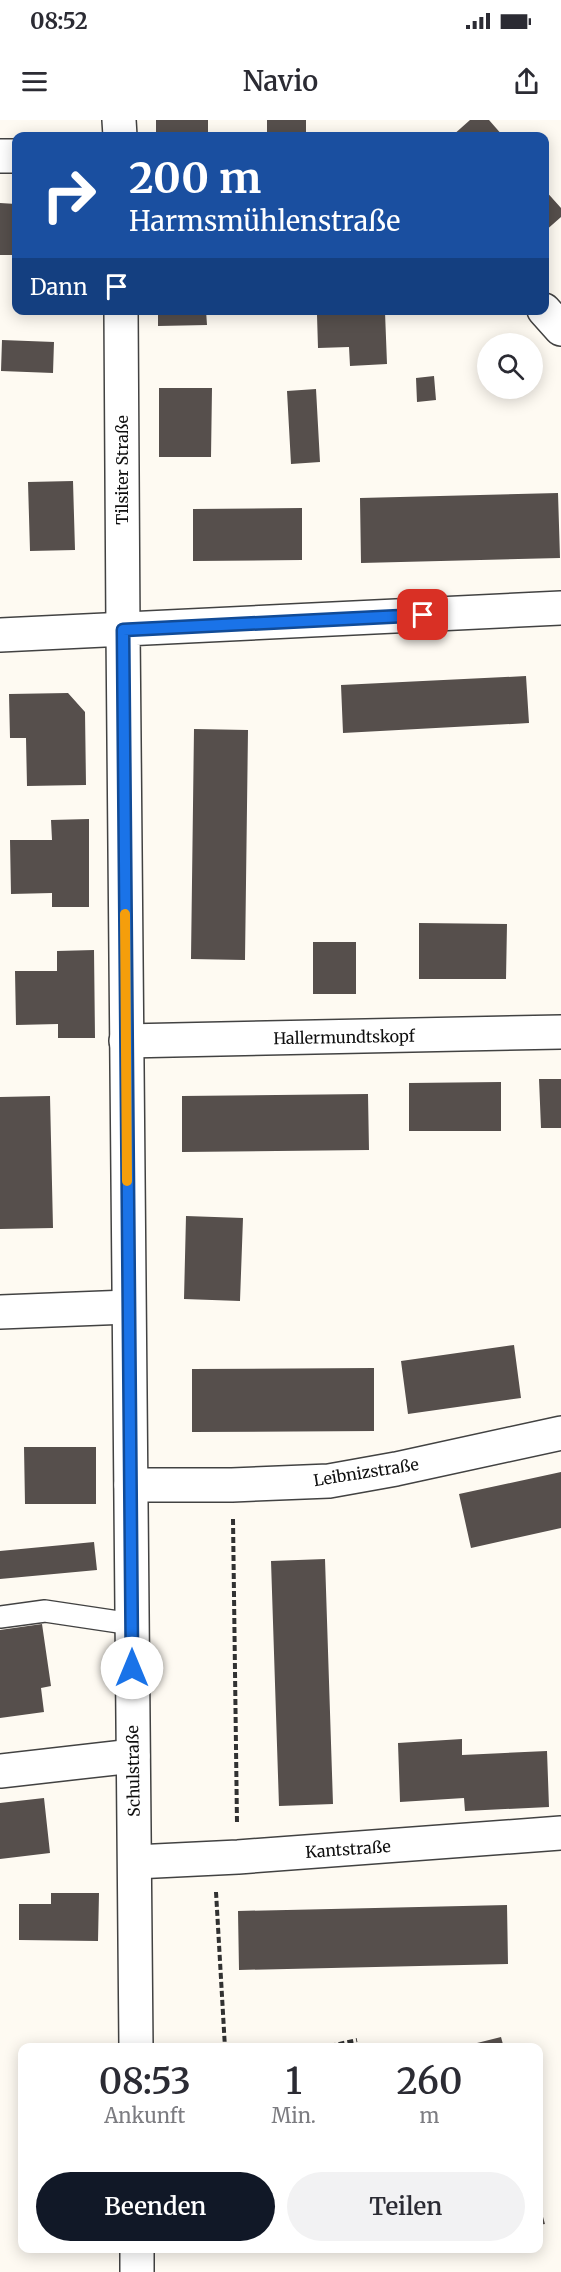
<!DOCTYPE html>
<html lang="de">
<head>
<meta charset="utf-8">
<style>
  body { margin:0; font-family:Merriweather,serif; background:#f2f2f3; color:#2b2b33; height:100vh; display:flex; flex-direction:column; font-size:22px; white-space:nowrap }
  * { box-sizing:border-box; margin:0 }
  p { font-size:20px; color:#7c7c81 }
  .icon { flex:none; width:33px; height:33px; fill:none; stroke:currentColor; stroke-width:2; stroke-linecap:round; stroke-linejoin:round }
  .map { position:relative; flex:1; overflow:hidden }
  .side { position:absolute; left:18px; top:1923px; width:525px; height:210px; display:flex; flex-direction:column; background:#fff; border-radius:12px; box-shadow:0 3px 15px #0003 }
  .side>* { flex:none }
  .hud { position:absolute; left:12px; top:12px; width:537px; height:183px; border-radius:12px; box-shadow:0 3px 15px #0003; background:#1a4fa0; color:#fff; overflow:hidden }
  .tools { position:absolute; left:477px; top:213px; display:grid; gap:12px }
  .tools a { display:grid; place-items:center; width:66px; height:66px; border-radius:50%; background:#fff; box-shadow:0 3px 15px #0003; font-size:30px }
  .pin { position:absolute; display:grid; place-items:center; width:51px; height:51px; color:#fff; margin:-26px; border-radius:12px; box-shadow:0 3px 9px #0006 }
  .me { position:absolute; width:66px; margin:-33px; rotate:0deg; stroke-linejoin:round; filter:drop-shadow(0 0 4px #0008) }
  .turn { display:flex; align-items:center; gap:21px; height:126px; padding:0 18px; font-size:27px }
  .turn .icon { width:78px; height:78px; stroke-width:2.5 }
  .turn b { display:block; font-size:42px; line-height:51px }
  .then { display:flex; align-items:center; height:57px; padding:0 18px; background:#0003; gap:12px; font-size:22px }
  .eta { display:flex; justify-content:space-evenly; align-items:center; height:102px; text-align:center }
  .eta b { font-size:36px; font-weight:600; line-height:42px }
  .button { display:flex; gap:12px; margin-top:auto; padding:12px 18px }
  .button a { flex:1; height:69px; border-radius:36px; background:#111827; color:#fff; font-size:24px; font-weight:600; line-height:69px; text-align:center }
  .button a+a { background:#f2f2f3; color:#2b2b33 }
  .status { display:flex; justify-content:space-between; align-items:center; height:42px; padding:0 30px; background:#fff; direction:ltr }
  .status svg { height:16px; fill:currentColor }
  header { display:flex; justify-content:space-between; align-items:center; height:78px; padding:0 18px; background:#fff; font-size:27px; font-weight:600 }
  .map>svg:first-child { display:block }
  .building { fill:#564f4c }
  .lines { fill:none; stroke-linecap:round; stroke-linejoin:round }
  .service-casing { stroke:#424242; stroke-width:24 }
  .minor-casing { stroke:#424242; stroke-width:36 }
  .tertiary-casing { stroke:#424242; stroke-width:36 }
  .path { stroke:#313131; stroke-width:4; stroke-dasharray:6 3; stroke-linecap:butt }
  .service { stroke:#fff; stroke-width:21 }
  .minor { stroke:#fff; stroke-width:33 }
  .tertiary { stroke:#fff; stroke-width:33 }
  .route-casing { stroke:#114b97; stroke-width:15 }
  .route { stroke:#1a73e8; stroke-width:10 }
  .slow { stroke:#f59e0b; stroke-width:10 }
  .labels { text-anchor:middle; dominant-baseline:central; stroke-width:6; stroke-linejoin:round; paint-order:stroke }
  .street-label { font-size:16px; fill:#0f0f0f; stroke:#fff }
</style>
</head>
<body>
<div class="status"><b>08:52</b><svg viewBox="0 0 49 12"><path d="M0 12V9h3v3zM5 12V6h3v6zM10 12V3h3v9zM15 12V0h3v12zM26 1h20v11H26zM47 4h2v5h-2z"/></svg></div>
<header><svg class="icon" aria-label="menu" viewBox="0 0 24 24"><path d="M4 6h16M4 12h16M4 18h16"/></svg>Navio<svg class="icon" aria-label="share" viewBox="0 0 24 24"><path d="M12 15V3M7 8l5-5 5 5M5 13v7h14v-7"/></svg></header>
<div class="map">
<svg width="561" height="2152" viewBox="0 0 561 2152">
  <rect width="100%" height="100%" fill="#fefaf2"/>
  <path class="building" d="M156 0H208V16H156Z
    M267 0H306V16H267Z
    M470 0H489L503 16H452Z
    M544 69 561 88V97L544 112Z
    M0 83 16 84V135H0Z
    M158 190H206L207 205 158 206Z
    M385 192 387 244 350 246 349 227 318 228 317 195Z
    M2 220 54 222 53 253 1 251Z
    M434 256 436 280 417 282 416 258Z
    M159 268H212L211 337H159Z
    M316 269 320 342 291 344 287 271Z
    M73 361 75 430 30 431 28 362Z
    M558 373 560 438 361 443 360 378Z
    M302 388V440L193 441V389Z
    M526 556 529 603 343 613 341 565Z
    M68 573 85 592 86 665 27 666 26 618H10L9 574Z
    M194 609 248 610 245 840 191 839Z
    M89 699V787H52V773L11 774 10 720H52L51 700Z
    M419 803 507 804 506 859H419Z
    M313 822H356V874H313Z
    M94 830 95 918H58V904L16 905 15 851H57V831Z
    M539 959H561V1008H541Z
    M501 962V1011H409V963Z
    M368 974 369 1030 182 1032V976Z
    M50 976 53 1108 0 1109V977Z
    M186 1096 243 1098 240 1181 184 1179Z
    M514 1225 521 1278 408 1294 401 1241Z
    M374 1248V1311L192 1312V1249Z
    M24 1327H96V1384H25Z
    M561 1352V1408L471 1428 459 1374Z
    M94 1422 97 1450 0 1459V1431Z
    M325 1439 333 1684 279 1686 271 1441Z
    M42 1504 51 1566 41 1568 44 1592 0 1598V1510Z
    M462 1619V1635L547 1631 549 1687 465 1691 464 1678 400 1682 398 1623Z
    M44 1678 50 1733 0 1739V1683Z
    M51 1773H99L98 1821 19 1820V1784H51Z
    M507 1785 508 1844 239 1850 238 1791Z
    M501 1917 504 1928H461V1927Z
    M538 2079 545 2104 538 2105Z"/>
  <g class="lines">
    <defs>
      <path id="service" d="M0 1497 45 1491 132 1504"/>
      <path id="minor" d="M119 0 120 16
        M0 36H16
        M121 190 123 510
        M544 190 561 209
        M126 921 561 912
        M0 1192 128 1187
        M131 1365H232L329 1361 396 1349 561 1313
        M0 1651 133 1636
        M135 1742 238 1737 561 1713"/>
      <path id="tertiary" d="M123 510 136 1928
        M0 515 561 488
        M137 2128V2152"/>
    </defs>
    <use href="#service" class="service-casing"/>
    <use href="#minor" class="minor-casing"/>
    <use href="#tertiary" class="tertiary-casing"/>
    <path class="path" d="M233 1399 237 1703
      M216 1772 225 1928
      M321 1928 357 1920"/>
    <use href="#service" class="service"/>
    <use href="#minor" class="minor"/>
    <use href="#tertiary" class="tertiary"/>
  </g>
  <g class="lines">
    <defs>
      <path id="route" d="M132 1548 123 510 423 495"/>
    </defs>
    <use href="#route" class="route-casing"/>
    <use href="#route" class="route"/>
    <path class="slow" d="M125 794 127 1061"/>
  </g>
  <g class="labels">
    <g class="street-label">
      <text transform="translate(122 350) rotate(-90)">Tilsiter Straße</text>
      <text transform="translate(344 917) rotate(-1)">Hallermundtskopf</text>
      <text transform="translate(366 1352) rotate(-9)">Leibnizstraße</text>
      <text transform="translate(133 1651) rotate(-91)">Schulstraße</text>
      <text transform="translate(348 1729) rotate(-4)">Kantstraße</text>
    </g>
  </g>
</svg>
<div class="tools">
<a><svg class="icon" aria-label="search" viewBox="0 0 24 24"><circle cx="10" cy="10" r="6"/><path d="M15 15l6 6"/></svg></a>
</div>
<div class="pin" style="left:423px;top:495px;background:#d93025"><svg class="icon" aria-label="arrive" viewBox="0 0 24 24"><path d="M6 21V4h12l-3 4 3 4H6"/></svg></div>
<svg class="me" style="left:132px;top:1548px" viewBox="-20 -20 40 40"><circle r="19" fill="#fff"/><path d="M0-13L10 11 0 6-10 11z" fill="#1a73e8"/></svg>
<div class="hud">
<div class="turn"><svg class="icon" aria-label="right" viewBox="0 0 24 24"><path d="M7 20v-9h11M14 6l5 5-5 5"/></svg><div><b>200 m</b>Harmsmühlenstraße</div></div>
<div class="then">Dann<svg class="icon" aria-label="arrive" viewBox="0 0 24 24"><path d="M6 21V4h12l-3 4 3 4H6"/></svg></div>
</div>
<section class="side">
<div class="eta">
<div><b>08:53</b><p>Ankunft</p></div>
<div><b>1</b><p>Min.</p></div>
<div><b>260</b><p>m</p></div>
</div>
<div class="button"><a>Beenden</a><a>Teilen</a></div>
</section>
</div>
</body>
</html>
